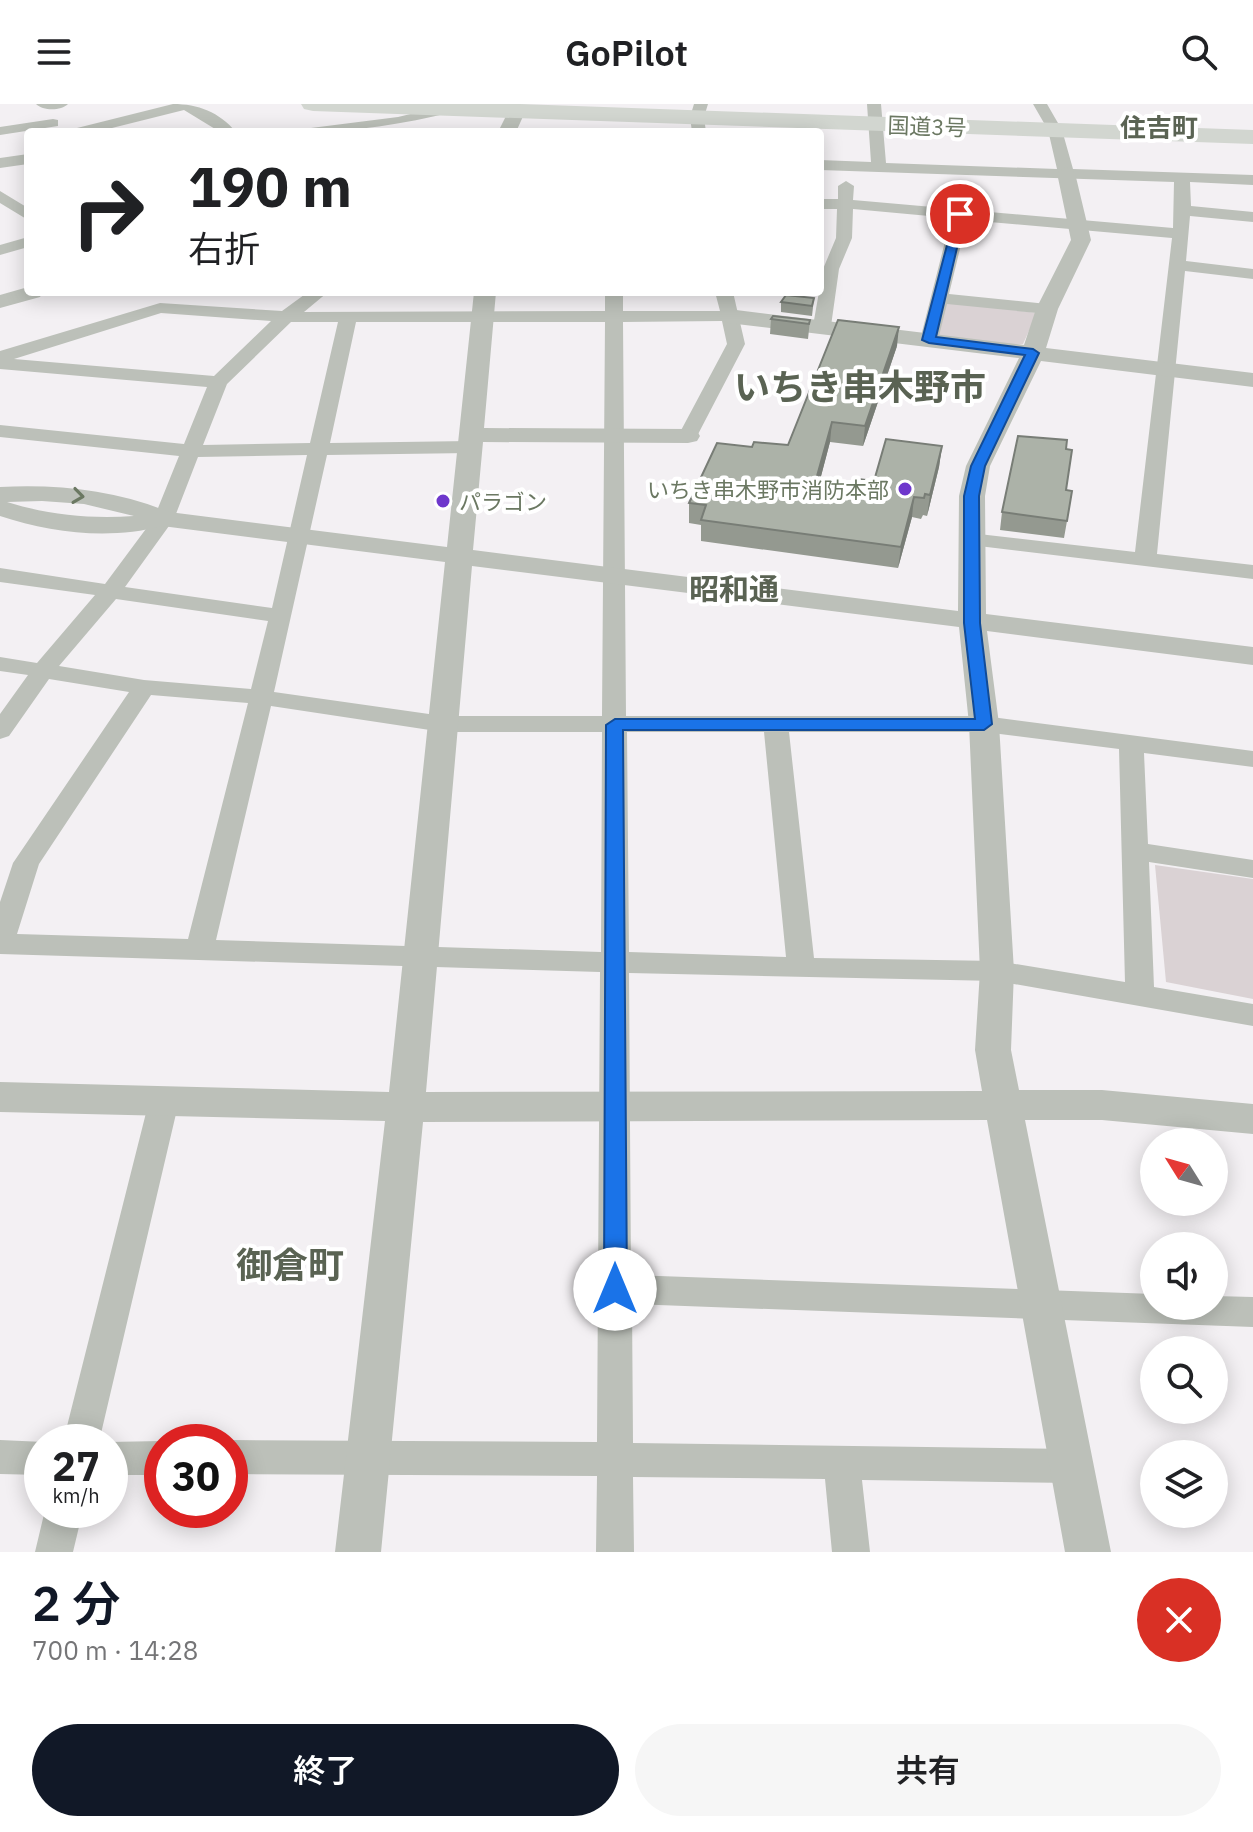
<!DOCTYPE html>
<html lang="ja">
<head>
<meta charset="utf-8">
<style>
  body { margin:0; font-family:"IBM Plex Sans","Noto Sans JP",sans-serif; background:#f6f6f6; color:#202124; height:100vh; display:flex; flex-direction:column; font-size:30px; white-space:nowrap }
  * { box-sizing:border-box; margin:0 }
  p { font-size:26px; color:#757577 }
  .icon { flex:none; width:44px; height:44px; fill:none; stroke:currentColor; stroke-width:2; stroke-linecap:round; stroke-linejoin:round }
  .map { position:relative; height:1448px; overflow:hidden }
  .sheet { display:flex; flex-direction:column; background:#fff; flex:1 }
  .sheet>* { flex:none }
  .top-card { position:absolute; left:24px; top:24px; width:800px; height:168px; border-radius:8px; box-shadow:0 4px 20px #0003; background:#fff; color:#202124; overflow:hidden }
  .needle { width:52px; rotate:307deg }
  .tools { position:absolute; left:1140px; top:1024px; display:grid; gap:16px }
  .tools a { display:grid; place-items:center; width:88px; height:88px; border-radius:50%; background:#fff; box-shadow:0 4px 20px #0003; font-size:40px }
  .speed { position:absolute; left:24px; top:1320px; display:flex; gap:16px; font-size:40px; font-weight:700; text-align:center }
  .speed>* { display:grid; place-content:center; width:104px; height:104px; border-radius:50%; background:#fff; box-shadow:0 4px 20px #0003; line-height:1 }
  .speed small { font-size:20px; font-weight:400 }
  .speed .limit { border:12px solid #d22; background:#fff; color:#111 }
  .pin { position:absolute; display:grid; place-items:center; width:68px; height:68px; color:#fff; margin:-34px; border:4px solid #fff; border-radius:50%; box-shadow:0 2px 8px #0007 }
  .me { position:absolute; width:88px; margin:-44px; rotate:0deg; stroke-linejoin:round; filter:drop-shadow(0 0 6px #0008) }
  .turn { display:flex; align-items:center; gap:28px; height:168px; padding:0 32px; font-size:36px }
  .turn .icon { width:104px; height:104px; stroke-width:2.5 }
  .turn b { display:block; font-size:56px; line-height:68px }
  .round { display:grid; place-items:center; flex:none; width:84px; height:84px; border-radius:42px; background:#f6f6f6 }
  .head { display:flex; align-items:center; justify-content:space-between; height:136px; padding:0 32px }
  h1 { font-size:48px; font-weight:600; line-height:60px; color:#111827 }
  .cta { display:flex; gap:16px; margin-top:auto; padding:16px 32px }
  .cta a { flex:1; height:92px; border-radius:48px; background:#111827; color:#fff; font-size:32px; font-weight:600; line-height:92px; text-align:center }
  .cta a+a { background:#f6f6f6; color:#202124 }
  header { display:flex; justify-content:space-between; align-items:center; height:104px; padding:0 32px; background:#fff; font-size:36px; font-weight:600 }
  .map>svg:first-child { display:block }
  .green { fill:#dad2d4 }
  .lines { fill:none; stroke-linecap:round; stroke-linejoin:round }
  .minor { fill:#bcc0b9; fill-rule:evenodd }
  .tertiary { fill:#bcc0b9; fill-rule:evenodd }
  .trunk { fill:#d2d6d0; fill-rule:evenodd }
  .wall { fill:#949990 }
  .shaded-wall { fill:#787d76 }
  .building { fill:#acb2a8; stroke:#787d76; stroke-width:2 }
  .oneway { stroke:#6b7862 }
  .route { fill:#1a73e8; stroke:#114b97; stroke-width:2 }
  .poi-dot { fill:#6e37cc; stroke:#fff; stroke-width:3 }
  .labels { text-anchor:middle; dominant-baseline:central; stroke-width:8; stroke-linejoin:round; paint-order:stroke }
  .far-street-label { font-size:22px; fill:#6b7862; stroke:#fff }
  .far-poi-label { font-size:22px; fill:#6b7862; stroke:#fff; text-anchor:end }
  .far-quarter-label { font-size:26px; font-weight:bold; fill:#5a6353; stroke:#fff }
  .quarter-label { font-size:30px; font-weight:bold; fill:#5a6353; stroke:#fff }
  .far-town-label { font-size:36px; font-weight:bold; fill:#5a6353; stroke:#fff }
  .near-quarter-label { font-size:36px; font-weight:bold; fill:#5a6353; stroke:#fff }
</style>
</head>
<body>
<header><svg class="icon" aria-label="menu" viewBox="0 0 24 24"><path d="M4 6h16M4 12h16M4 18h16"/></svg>GoPilot<svg class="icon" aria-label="search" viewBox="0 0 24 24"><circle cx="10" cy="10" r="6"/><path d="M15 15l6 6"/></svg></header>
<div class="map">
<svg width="1253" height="1448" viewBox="0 0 1253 1448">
  <rect width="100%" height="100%" fill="#f3f0f3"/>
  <path class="green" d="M951 198 1037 209 1023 240 1011 241 942 233 937 230 944 200Z
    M1155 761 1253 775V895L1166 878Z"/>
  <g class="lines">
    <path class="minor" d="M36 0H68C61 7 43 7 36 0Z
      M173 0C198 0 219 8 236 28H220L184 6 96 28H71L73 25Z
      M694 0H708L704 13 706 28H692L690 13Z
      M867 0H881L886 59 1057 65 1048 26 1033 0H1047L1062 26 1073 65 1253 71V81L1190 78 1191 102 1253 108V118L1190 112 1186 157 1253 165V175L1185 167 1157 450 1253 461V475L962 440 959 435 962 430 970 429 1135 448 1172 134 967 116 949 190 1047 200 1056 205 1047 210 947 200 938 236 929 241 920 236 951 114 853 105 852 134 839 165 831 222 822 227 813 222 823 165 836 134 837 105H820V95H838V82L846 77 854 82 853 96 1173 124 1174 78 820 66V56L871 58Z
      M448 1 453 2V8C403 20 355 28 304 28L311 24 398 13Z
      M53 15 58 16V22L0 31V23Z
      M28 50V60L0 64V54Z
      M0 87 28 104V116L0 99Z
      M28 133V143L0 151V141Z
      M308 188H328L304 208 605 207V188H623V207H720L715 188H733L745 240 695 336 688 338 678 332 727 240 722 217 623 218 626 612H984L1253 647V663L1144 649 1148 740 1253 756V774L1149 758 1154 883 1253 900V922L997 877 629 869 631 1171 1154 1190V1202H1214V1192L1253 1193V1223L632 1200 633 1339 1072 1345 1085 1350 1090 1362 1085 1374 1072 1379 862 1376 870 1448H832L825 1375 633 1373 634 1448H596L597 1372 230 1370V1338H225L230 1336 597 1338 600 868 0 850V798L13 759 129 588 49 575 9 632 0 635V610L28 571 0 567V553L37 559 95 491 0 478V464L105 480 154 414 179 352 0 333V321L184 340 207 283 0 265V247L160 199 282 207ZM161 209 271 217 214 272 14 255ZM291 218H338L310 339 203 341 227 280ZM356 218H605L602 612H443L274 588 327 351 470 349 480 343 470 337 330 339ZM307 351 272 504 125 483 174 415 198 353ZM116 495 268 517 251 585 144 576 59 562ZM151 591 248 599 188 835 17 830 39 760ZM271 602 443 628H602L601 848 216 836ZM627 628H764L786 853 629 848ZM789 628H984L1119 645 1125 878 997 857 814 854Z
      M164 985 175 989 179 997 99 1338H63L149 997 153 989Z
      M0 1336 44 1338 42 1371 0 1370Z
      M162 1337V1371H110L108 1338Z
      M45 1406H83L73 1448H35Z"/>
    <path class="tertiary" d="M516 3 525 8 516 28H498L510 4Z
      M1066 63 1075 69 1091 136 1058 205 1046 244 1253 269V283L1041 257 990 362 985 392 986 510 1253 543V561L987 527 999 620 1014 867 1011 946 1019 986H1102L1253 1000V1030L1102 1016H1025L1111 1448H1065L987 1016 423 1018 381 1448H335L385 1017 0 1008V978L389 988 445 458 162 422C110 436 51 429 0 412V383C58 380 115 386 169 408L447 443 474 188H496L484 324 688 325 697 327 700 332 697 337 688 339 483 338 473 446 958 507 959 392 966 362 1019 254 728 219 717 212 728 205 1024 241 1036 205 1071 136 1057 69ZM42 397 84 400 134 412C90 415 49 411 7 398ZM472 462 959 523 969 620 980 867 975 946 982 987 426 988Z
      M28 183V188H43L40 193 0 204V191Z"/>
    <path class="trunk" d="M301 0H520L1253 26V40L313 7 304 5Z"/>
  </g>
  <path class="wall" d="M814 194 812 212 781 208V198Z
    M771 215 810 216 808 235 770 230Z
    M897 242 863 342 830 338 818 383 855 388 942 342 939 363 927 412 923 411 921 415 912 413 898 464 701 437V421L689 419V399L752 343 788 341Z
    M1066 386 1067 417 1064 434 1000 426 1002 408Z"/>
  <path class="shaded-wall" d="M899 223 897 242 863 342 865 322Z
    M832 318 830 338 813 403 814 383Z
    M942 342 939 363 927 412 930 391Z
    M914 393 912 413 898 464 901 443Z"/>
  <path class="building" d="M786 191 814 194 812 202 781 198Z
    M773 212 810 216 809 220 771 215Z
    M838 216 899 223 865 322 832 318 814 383 855 388 859 375 874 377 886 335 942 342 930 391 925 390 924 394 914 393 901 443 701 416 706 401 689 399 717 339 752 343 754 338 788 341Z
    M1018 332 1067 336 1066 345 1072 346 1066 386 1072 387 1067 417 1002 408Z"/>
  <defs><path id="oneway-chevron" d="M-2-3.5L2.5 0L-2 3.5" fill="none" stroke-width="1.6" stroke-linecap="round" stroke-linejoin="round" transform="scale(2)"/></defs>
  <use class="oneway" href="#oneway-chevron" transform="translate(78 392) rotate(8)"/>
  <path class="route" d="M956 107 965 110 936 233 1033 245 1039 249 985 362 979 392 980 519 992 620 984 626H623L627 1185 624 1192 615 1195 607 1192 604 1185 606 621 615 615H975L964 519V392L971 362 1025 251 929 239 922 236Z"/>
  <g class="poi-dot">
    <circle cx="905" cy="385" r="8"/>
    <circle cx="443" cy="397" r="8"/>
  </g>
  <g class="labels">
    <g class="far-street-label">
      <text transform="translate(927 22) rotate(2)">国道3号</text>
    </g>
    <g class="far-poi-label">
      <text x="889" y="385">いちき串木野市消防本部</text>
      <text x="459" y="397" text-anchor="start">パラゴン</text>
    </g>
    <g class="far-quarter-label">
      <text x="1159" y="23">住吉町</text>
    </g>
    <g class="quarter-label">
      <text x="734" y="484">昭和通</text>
    </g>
    <g class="far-town-label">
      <text x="860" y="282">いちき串木野市</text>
    </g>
    <g class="near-quarter-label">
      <text x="290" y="1160">御倉町</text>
    </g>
  </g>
</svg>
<div class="tools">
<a><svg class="needle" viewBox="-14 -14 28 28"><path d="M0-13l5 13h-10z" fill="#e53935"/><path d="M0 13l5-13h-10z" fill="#757577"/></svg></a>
<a><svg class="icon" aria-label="sound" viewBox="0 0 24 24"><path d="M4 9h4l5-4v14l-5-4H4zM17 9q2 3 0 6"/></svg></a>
<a><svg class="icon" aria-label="search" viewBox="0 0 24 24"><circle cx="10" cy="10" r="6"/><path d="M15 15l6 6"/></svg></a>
<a><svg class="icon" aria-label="layers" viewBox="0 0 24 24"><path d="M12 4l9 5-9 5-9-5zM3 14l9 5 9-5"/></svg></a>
</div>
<div class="speed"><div>27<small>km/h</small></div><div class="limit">30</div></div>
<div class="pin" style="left:960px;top:110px;background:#d93025"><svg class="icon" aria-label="arrive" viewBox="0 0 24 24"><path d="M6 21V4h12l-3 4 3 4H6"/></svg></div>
<svg class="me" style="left:615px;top:1185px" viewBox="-20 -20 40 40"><circle r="19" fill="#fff"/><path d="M0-13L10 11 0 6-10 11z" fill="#1a73e8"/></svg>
<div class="top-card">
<div class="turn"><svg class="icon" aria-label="right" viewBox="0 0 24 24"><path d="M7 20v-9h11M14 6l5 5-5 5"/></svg><div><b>190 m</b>右折</div></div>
</div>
</div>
<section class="sheet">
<div class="head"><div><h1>2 分</h1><p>700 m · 14:28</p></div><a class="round" style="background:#d93025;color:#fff"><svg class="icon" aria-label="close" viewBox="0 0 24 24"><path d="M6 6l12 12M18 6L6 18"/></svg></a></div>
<div class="cta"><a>終了</a><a>共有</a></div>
</section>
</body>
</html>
